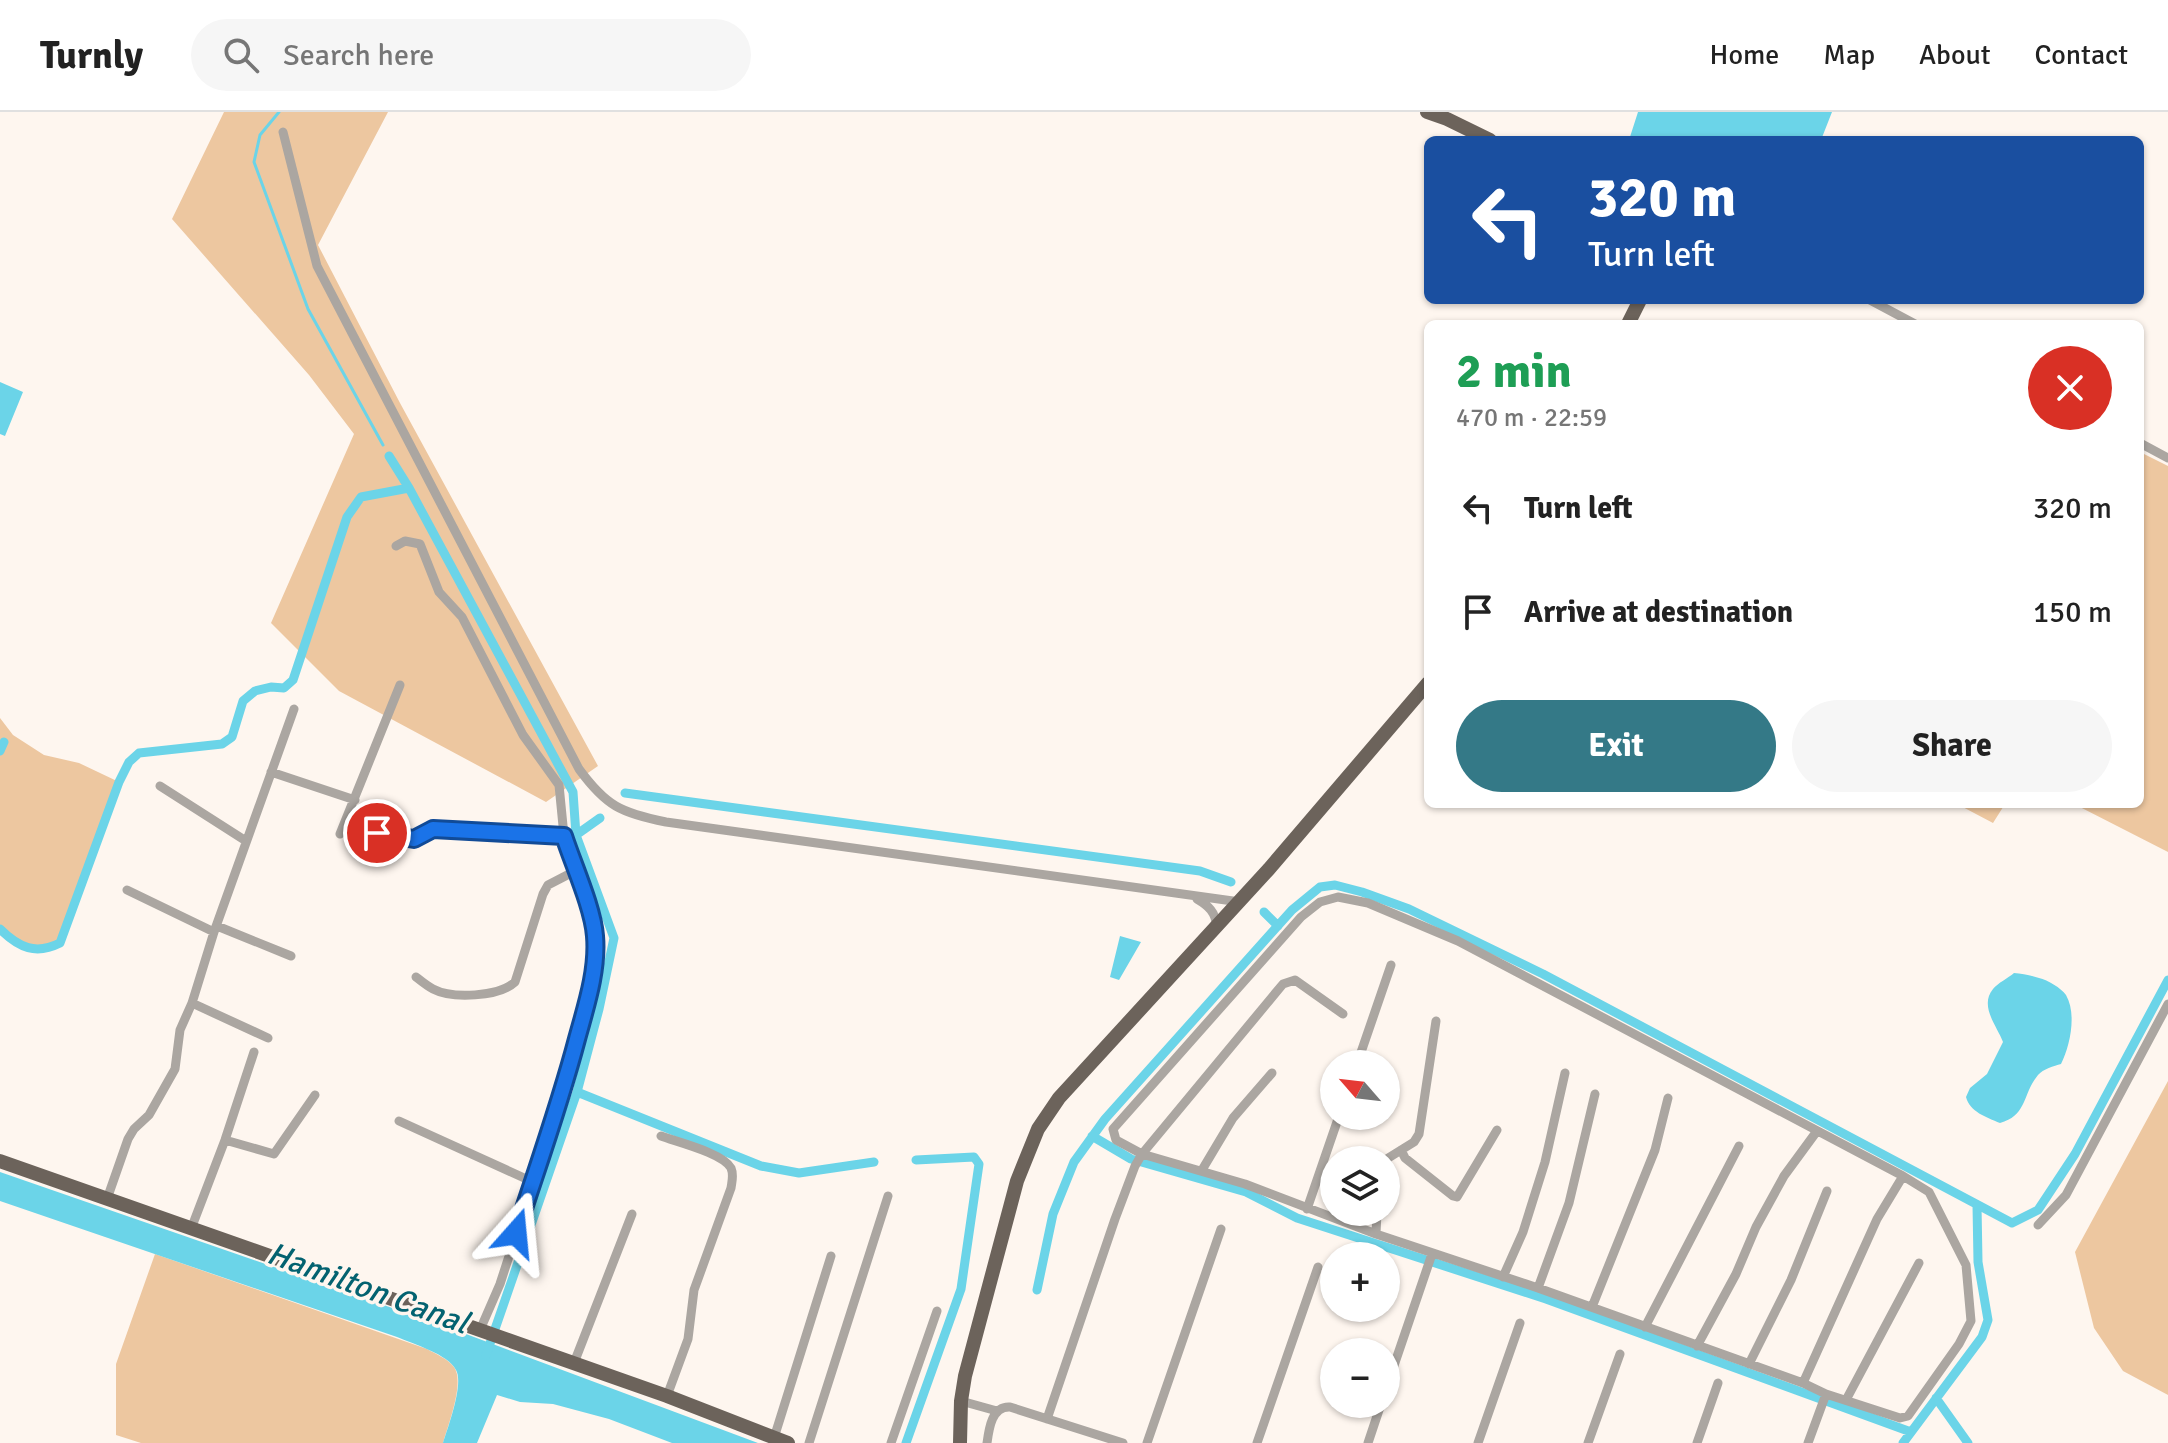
<!DOCTYPE html>
<html lang="en">
<head>
<meta charset="utf-8">
<style>
  body { margin:0; font-family:Signika,sans-serif; background:#f6f6f6; color:#222; height:100vh; display:flex; flex-direction:column; font-size:30px; white-space:nowrap }
  * { box-sizing:border-box; margin:0 }
  p { font-size:26px; color:#767676 }
  .icon { flex:none; width:44px; height:44px; fill:none; stroke:currentColor; stroke-width:2; stroke-linecap:round; stroke-linejoin:round }
  .map { position:relative; flex:1; overflow:hidden }
  .panel { position:absolute; left:1424px; top:208px; width:720px; height:488px; display:flex; flex-direction:column; background:#fff; border-radius:12px; box-shadow:0 2px 6px #0004 }
  .panel>* { flex:none }
  .guide { position:absolute; left:1424px; top:24px; width:720px; height:168px; border-radius:12px; box-shadow:0 2px 6px #0004; background:#1a4fa0; color:#fff; overflow:hidden }
  .needle { width:52px; rotate:298deg }
  .tools { position:absolute; left:1320px; top:938px; display:grid; gap:16px }
  .tools a { display:grid; place-items:center; width:80px; height:80px; border-radius:50%; background:#fff; box-shadow:0 2px 6px #0004; font-size:40px }
  .pin { position:absolute; display:grid; place-items:center; width:68px; height:68px; color:#fff; margin:-34px; border:4px solid #fff; border-radius:50%; box-shadow:0 2px 8px #0007 }
  .me { position:absolute; width:88px; margin:-44px; rotate:18deg; stroke-linejoin:round; filter:drop-shadow(0 0 6px #0008) }
  .turn { display:flex; align-items:center; gap:28px; height:168px; padding:0 32px; font-size:36px }
  .turn .icon { width:104px; height:104px; stroke-width:2.5 }
  .turn b { display:block; font-size:56px; line-height:68px }
  .round { display:grid; place-items:center; flex:none; width:84px; height:84px; border-radius:42px; background:#f6f6f6 }
  .overview { display:flex; align-items:center; justify-content:space-between; height:136px; padding:0 32px }
  h1 { font-size:48px; font-weight:700; line-height:60px; color:#1e9e55 }
  .action { display:flex; gap:16px; margin-top:auto; padding:16px 32px }
  .action a { flex:1; height:92px; border-radius:48px; background:#347987; color:#fff; font-size:32px; font-weight:700; line-height:92px; text-align:center }
  .action a+a { background:#f6f6f6; color:#222 }
  ul { padding:0; list-style:none }
  li { display:flex; align-items:center; gap:24px; height:104px; padding:0 32px }
  li div { flex:1 }
  li b { display:block; font-size:30px }
  li em { font-style:normal }
  header { display:flex; align-items:center; gap:48px; box-sizing:border-box; height:112px; padding:0 40px; background:#fff; border-bottom:2px solid #e0e0e0 }
  header strong { font-size:38px }
  nav { display:flex; gap:44px; margin-inline-start:auto; font-size:28px }
  .search { width:560px; height:72px; background:#f6f6f6; display:flex; align-items:center; gap:20px; box-sizing:border-box; padding:0 28px; border-radius:44px; color:#767676; font-size:30px }
  .map>svg:first-child { display:block }
  .green { fill:#edc7a0 }
  .water { fill:#6bd4e8 }
  .lines { fill:none; stroke-linecap:round; stroke-linejoin:round }
  .stream { stroke:#6bd4e8; stroke-width:3 }
  .canal { stroke:#6bd4e8; stroke-width:9 }
  .street { stroke:#aba6a1; stroke-width:9 }
  .primary { stroke:#6c635b; stroke-width:14 }
  .route-casing { stroke:#114b97; stroke-width:20 }
  .route { stroke:#1a73e8; stroke-width:14 }
  .labels { text-anchor:middle; dominant-baseline:central; stroke-width:7; stroke-linejoin:round; paint-order:stroke }
  .water-label { font-size:32px; font-style:italic; fill:#036270; stroke:#fef6ef }
</style>
</head>
<body>
<header>
<strong>Turnly</strong>
<div class="search"><svg class="icon" aria-label="search" viewBox="0 0 24 24"><circle cx="10" cy="10" r="6"/><path d="M15 15l6 6"/></svg>Search here</div>
<nav><a>Home</a><a>Map</a><a>About</a><a>Contact</a></nav>
</header>
<div class="map">
<svg width="2168" height="1331" viewBox="0 0 2168 1331">
  <rect width="100%" height="100%" fill="#fef6ef"/>
  <path class="green" d="M224 0H388L318 133 400 291 598 654 546 690 339 579 271 511 354 322 309 263 172 107Z
    M2140 340 2168 354V740L2074 692H2140Z
    M0 606 13 623 44 643 79 651 119 670 60 831C36 843 19 836 0 817Z
    M1957 692H2005L1993 711Z
    M2168 969V1283L2123 1259 2094 1216 2075 1140Z
    M155 1142 427 1237C436 1242 448 1247 454 1255 465 1270 448 1313 443 1331H141L116 1323V1252Z"/>
  <path class="water" d="M1638 0H1832L1821 28H1629Z
    M0 270 23 280 5 324 0 322Z
    M1120 824 1141 830 1119 868 1110 865Z
    M2014 861C2022 862 2031 863 2039 866 2048 868 2061 876 2066 883 2077 902 2070 934 2061 952 2054 954 2043 957 2038 963 2022 982 2028 1003 2000 1011 1986 1005 1970 1000 1966 985L1970 976 1987 962 2003 930C1997 914 1979 894 1993 877 1998 871 2008 866 2014 861Z
    M0 1060 450 1216 758 1331H672L609 1307 553 1292 520 1290 497 1283 477 1331H443C448 1315 464 1272 456 1258 448 1242 413 1232 397 1225L0 1089Z"/>
  <g class="lines">
    <path class="stream" d="M279 0 260 23 254 50 308 197 383 333"/>
    <path class="canal" d="M389 344 409 376 573 680 576 723 614 826 599 897 577 980 486 1243
      M0 639 4 630
      M625 681 1200 759 1231 770
      M576 723 600 706
      M1264 800 1278 814
      M0 817C19 836 36 843 60 831L119 670 129 650 139 641 222 632 232 625 243 589 255 579 271 575 284 576 293 568 347 405 361 385 409 376
      M577 980 761 1054 799 1061 874 1050
      M1092 1024 1131 1047 1246 1080 1297 1106 1546 1187 1911 1320
      M1037 1178 1053 1102 1074 1050 1105 1007 1292 798 1320 775 1335 773 1362 780 1409 797 1543 862 2012 1111 2038 1098 2075 1042 2168 868
      M1936 1286 1968 1331
      M906 1331 961 1177 979 1052 974 1045 916 1048
      M1903 1331 1982 1225 1988 1208 1978 1150 1977 1093"/>
    <path class="street" d="M283 20 317 154 579 657C606 694 621 701 666 710L1240 790
      M1870 188 1915 212
      M2140 331 2168 346
      M396 434 405 429 420 432 439 480 462 505 523 623 559 673 564 724 591 802 595 822V847L588 888 566 968 500 1172 480 1218
      M271 660 355 688
      M160 674 246 729
      M377 721 414 727 433 717 564 724
      M340 722 400 573
      M127 778 214 820
      M1338 785 1368 791 1458 829 1903 1064 1929 1080 1966 1153 1971 1209 1959 1232 1908 1304 1900 1306 1826 1282 1803 1271 1538 1176 1376 1122 1245 1072 1142 1042 1116 1028 1113 1017 1301 805 1320 790Z
      M1197 787C1209 794 1215 800 1217 814
      M217 814 291 844
      M416 865C421 869 427 874 433 877 452 887 499 885 515 870L543 782 548 773 575 759
      M192 891 268 926
      M1357 952 1391 853
      M399 1009 533 1070
      M661 1024C677 1030 723 1041 731 1056 734 1063 732 1069 731 1076L694 1178 688 1227 667 1284
      M225 1028 274 1042 315 983
      M1401 1038 1405 1046 1453 1084 1457 1085 1497 1018
      M1385 1048 1414 1030 1419 1022 1436 909
      M1202 1058 1233 1006 1272 961
      M107 1087 128 1027 134 1017 149 1003 175 957 180 918 192 891 214 820 294 597
      M1307 1097 1339 1004
      M2038 1113 2066 1083 2168 892
      M191 1117 225 1028 254 940
      M1376 1122 1377 1100
      M1503 1165 1523 1120 1545 1050 1565 961
      M1538 1176 1569 1091 1595 982
      M1592 1195 1655 1038 1668 986
      M1645 1215 1739 1034
      M1697 1234 1736 1162 1756 1115 1784 1064 1817 1019
      M574 1251 632 1102
      M1749 1252 1791 1168 1827 1079
      M1803 1271 1877 1107 1903 1064
      M1386 1277 1432 1142
      M1846 1288 1919 1151
      M961 1289 997 1299
      M1047 1307 1115 1107 1135 1054 1142 1042 1283 872 1295 868 1343 902
      M774 1326 831 1144
      M809 1331 888 1084
      M891 1331 937 1199
      M987 1331C989 1316 992 1294 1010 1295L1123 1331
      M1147 1331 1221 1117
      M1257 1331 1318 1155
      M1368 1331 1381 1292
      M1478 1331 1520 1211
      M1588 1331 1620 1242
      M1697 1331 1718 1271
      M1808 1331 1826 1282"/>
    <path class="primary" d="M1427 0 1447 7 1490 28
      M1628 212 1640 188
      M0 1049 667 1284 788 1331
      M960 1331 961 1289 965 1264 1017 1069 1038 1017 1059 986 1269 757 1428 571"/>
  </g>
  <g class="lines">
    <defs>
      <path id="route" d="M377 721 414 727 433 717 564 724C573 752 593 796 595 824 598 858 586 894 577 927 560 992 537 1056 516 1121"/>
    </defs>
    <use href="#route" class="route-casing"/>
    <use href="#route" class="route"/>
  </g>
  <g class="labels">
    <g class="water-label">
      <text transform="translate(368 1176) rotate(20)">Hamilton Canal</text>
    </g>
  </g>
</svg>
<div class="tools">
<a><svg class="needle" viewBox="-14 -14 28 28"><path d="M0-13l5 13h-10z" fill="#e53935"/><path d="M0 13l5-13h-10z" fill="#767676"/></svg></a>
<a><svg class="icon" aria-label="layers" viewBox="0 0 24 24"><path d="M12 4l9 5-9 5-9-5zM3 14l9 5 9-5"/></svg></a>
<a>+</a>
<a>−</a>
</div>
<div class="pin" style="left:377px;top:721px;background:#d93025"><svg class="icon" aria-label="arrive" viewBox="0 0 24 24"><path d="M6 21V4h12l-3 4 3 4H6"/></svg></div>
<svg class="me" style="left:516px;top:1121px" viewBox="-20 -20 40 40"><path d="M0-17L14 15 0 8-14 15z" fill="#1a73e8" stroke="#fff" stroke-width="4"/></svg>
<div class="guide">
<div class="turn"><svg class="icon" aria-label="left" viewBox="0 0 24 24"><path d="M17 20v-9H6M10 6l-5 5 5 5"/></svg><div><b>320 m</b>Turn left</div></div>
</div>
<section class="panel">
<div class="overview"><div><h1>2 min</h1><p>470 m · 22:59</p></div><a class="round" style="background:#d93025;color:#fff"><svg class="icon" aria-label="close" viewBox="0 0 24 24"><path d="M6 6l12 12M18 6L6 18"/></svg></a></div>
<ul>
<li><svg class="icon" aria-label="left" viewBox="0 0 24 24"><path d="M17 20v-9H6M10 6l-5 5 5 5"/></svg><div><b>Turn left</b></div><em>320 m</em></li>
<li><svg class="icon" aria-label="arrive" viewBox="0 0 24 24"><path d="M6 21V4h12l-3 4 3 4H6"/></svg><div><b>Arrive at destination</b></div><em>150 m</em></li>
</ul>
<div class="action"><a>Exit</a><a>Share</a></div>
</section>
</div>
</body>
</html>
